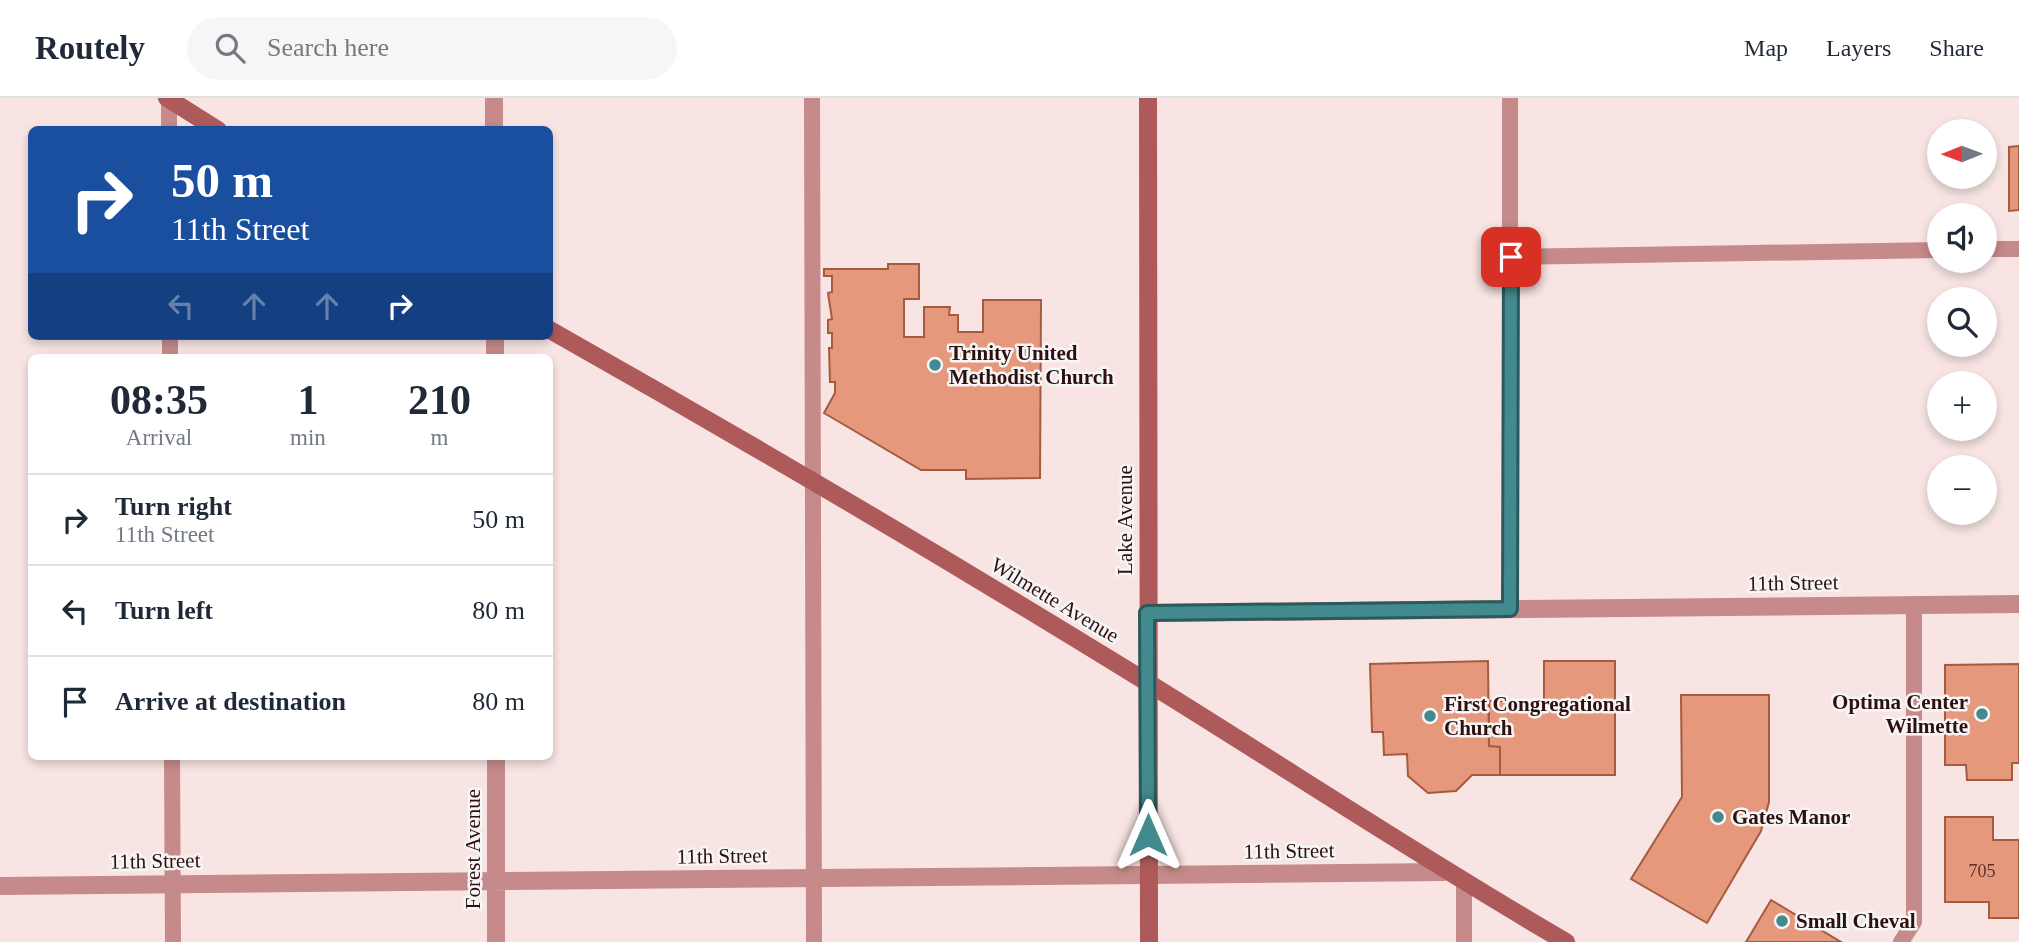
<!DOCTYPE html>
<html lang="en">
<head>
<meta charset="utf-8">
<style>
  body { margin:0; font-family:"Times New Roman",serif; background:#f6f6f7; color:#1f2937; height:100vh; display:flex; flex-direction:column; font-size:26px; white-space:nowrap }
  * { box-sizing:border-box; margin:0 }
  p { font-size:23px; color:#747a83 }
  .icon { flex:none; width:38px; height:38px; fill:none; stroke:currentColor; stroke-width:2; stroke-linecap:round; stroke-linejoin:round }
  .map { position:relative; flex:1; overflow:hidden }
  .details { position:absolute; left:28px; top:256px; width:525px; height:406px; display:flex; flex-direction:column; background:#fff; border-radius:10px; box-shadow:0 4px 10px #0003 }
  .details>* { flex:none }
  .top-card { position:absolute; left:28px; top:28px; width:525px; height:214px; border-radius:10px; box-shadow:0 4px 10px #0003; background:#1a4fa0; color:#fff; overflow:hidden }
  .needle { width:46px; rotate:269deg }
  .fabs { position:absolute; left:1927px; top:21px; display:grid; gap:14px }
  .fabs a { display:grid; place-items:center; width:70px; height:70px; border-radius:50%; background:#fff; box-shadow:0 4px 10px #0003; font-size:35px }
  .pin { position:absolute; display:grid; place-items:center; width:60px; height:60px; color:#fff; margin:-30px; border-radius:14px; box-shadow:0 4px 10px #0006 }
  .me { position:absolute; width:77px; margin:-38px; rotate:0deg; stroke-linejoin:round; filter:drop-shadow(0 0 5px #0008) }
  .turn { display:flex; align-items:center; gap:24px; height:147px; padding:0 28px; font-size:32px }
  .turn .icon { width:91px; height:91px; stroke-width:2.5 }
  .turn b { display:block; font-size:49px; line-height:60px }
  .lanes { display:flex; align-items:center; height:66px; padding:0 28px; background:#0003; justify-content:center; gap:35px; direction:ltr }
  .lanes .off { opacity:.35 }
  .eta { display:flex; justify-content:space-evenly; align-items:center; height:119px; text-align:center }
  .eta b { font-size:42px; font-weight:800; line-height:49px }
  ul { padding:0; list-style:none }
  li { display:flex; align-items:center; gap:21px; height:91px; padding:0 28px; border-top:2px solid #e0e1e3 }
  li div { flex:1 }
  li b { display:block; font-size:26px }
  li em { font-style:normal }
  header { display:flex; align-items:center; gap:42px; box-sizing:border-box; height:98px; padding:0 35px; background:#fff; border-bottom:2px solid #e0e1e3 }
  header strong { font-size:33px }
  nav { display:flex; gap:38px; margin-inline-start:auto; font-size:24px }
  .search { width:490px; height:63px; background:#f6f6f7; display:flex; align-items:center; gap:18px; box-sizing:border-box; padding:0 24px; border-radius:38px; color:#747a83; font-size:26px }
  .map>svg:first-child { display:block }
  .building { fill:#e5987c; stroke:#a55b3f; stroke-width:2 }
  .lines { fill:none; stroke-linecap:round; stroke-linejoin:round }
  .lane { stroke:#c58a89; stroke-width:16 }
  .street { stroke:#c58a89; stroke-width:18 }
  .secondary { stroke:#ae5a5b; stroke-width:18 }
  .route-casing { stroke:#2b5a5c; stroke-width:18 }
  .route { stroke:#428a8e; stroke-width:12 }
  .poi-dot { fill:#428a8e; stroke:#f6f6f6; stroke-width:2.5 }
  .labels { text-anchor:middle; dominant-baseline:central; stroke-width:5; stroke-linejoin:round; paint-order:stroke }
  .number-label { font-size:18px; fill:#5c312b }
  .poi-label { font-size:21px; font-weight:bold; fill:#2f0f10; stroke:#f6f6f6; text-anchor:start }
  .street-label { font-size:21px; fill:#2f0f10; stroke:#f6f6f6 }
</style>
</head>
<body>
<header>
<strong>Routely</strong>
<div class="search"><svg class="icon" aria-label="search" viewBox="0 0 24 24"><circle cx="10" cy="10" r="6"/><path d="M15 15l6 6"/></svg>Search here</div>
<nav><a>Map</a><a>Layers</a><a>Share</a></nav>
</header>
<div class="map">
<svg width="2019" height="844" viewBox="0 0 2019 844">
  <rect width="100%" height="100%" fill="#f7e4e3"/>
  <path class="building" d="M2019 48V112L2009 113V49Z
    M888 166H919V201H904V239H924V209H950L949 217H958V234H983V202H1041L1040 380 966 381V372H921L824 315 835 295V284H830L829 250H832V235H828V222L832 221 828 195 832 194V178H824V171H888Z
    M1488 563 1489 648 1500 649V677H1472L1456 693 1428 695 1408 678 1407 656 1384 657 1383 634H1372L1370 566Z
    M1544 563H1615V677H1500V649L1489 648V603H1544Z
    M2019 566V665H2012V682H1967L1966 667H1945V567Z
    M1681 597H1769V704L1761 733 1707 825 1631 781 1682 699Z
    M1945 719H1993V742H2019V820H1989V804H1945Z
    M1771 802 1841 844H1746Z"/>
  <g class="lines">
    <path class="lane" d="M812 0 814 844
      M169 2V32
      M1984 151H2019
      M1512 159 1939 152
      M170 238V259
      M1510 511V0
      M172 658 173 844
      M1464 844V786
      M1901 844 1914 824V507"/>
    <path class="street" d="M494 0V32
      M495 238V259
      M1147 515 2019 506
      M496 658V844
      M0 788 1444 774"/>
    <path class="secondary" d="M167 0 218 32
      M1148 0 1149 844
      M550 232C750 345 949 462 1145 583 1286 670 1423 761 1566 844"/>
  </g>
  <g class="lines">
    <defs>
      <path id="route" d="M1148 737 1147 515 1510 511 1511 159"/>
    </defs>
    <use href="#route" class="route-casing"/>
    <use href="#route" class="route"/>
  </g>
  <g class="poi-dot">
    <circle cx="935" cy="267" r="7"/>
    <circle cx="1982" cy="616" r="7"/>
    <circle cx="1430" cy="618" r="7"/>
    <circle cx="1718" cy="719" r="7"/>
    <circle cx="1782" cy="823" r="7"/>
  </g>
  <g class="labels">
    <g class="number-label">
      <text x="1982" y="773">705</text>
    </g>
    <g class="poi-label">
      <text x="949" y="255">Trinity United<tspan x="949" dy="24">Methodist Church</tspan></text>
      <text x="1968" y="604" text-anchor="end">Optima Center<tspan x="1968" dy="24">Wilmette</tspan></text>
      <text x="1444" y="606">First Congregational<tspan x="1444" dy="24">Church</tspan></text>
      <text x="1732" y="719">Gates Manor</text>
      <text x="1796" y="823">Small Cheval</text>
    </g>
    <g class="street-label">
      <text transform="translate(1125 422) rotate(-90)">Lake Avenue</text>
      <text transform="translate(1793 485) rotate(-1)">11th Street</text>
      <text transform="translate(1055 502) rotate(31)">Wilmette Avenue</text>
      <text transform="translate(473 751) rotate(-90)">Forest Avenue</text>
      <text transform="translate(1289 753) rotate(-1)">11th Street</text>
      <text transform="translate(722 758) rotate(-1)">11th Street</text>
      <text transform="translate(155 763) rotate(-1)">11th Street</text>
    </g>
  </g>
</svg>
<div class="fabs">
<a><svg class="needle" viewBox="-14 -14 28 28"><path d="M0-13l5 13h-10z" fill="#e53935"/><path d="M0 13l5-13h-10z" fill="#747a83"/></svg></a>
<a><svg class="icon" aria-label="sound" viewBox="0 0 24 24"><path d="M4 9h4l5-4v14l-5-4H4zM17 9q2 3 0 6"/></svg></a>
<a><svg class="icon" aria-label="search" viewBox="0 0 24 24"><circle cx="10" cy="10" r="6"/><path d="M15 15l6 6"/></svg></a>
<a>+</a>
<a>−</a>
</div>
<div class="pin" style="left:1511px;top:159px;background:#d93025"><svg class="icon" aria-label="arrive" viewBox="0 0 24 24"><path d="M6 21V4h12l-3 4 3 4H6"/></svg></div>
<svg class="me" style="left:1148px;top:737px" viewBox="-20 -20 40 40"><path d="M0-17L14 15 0 8-14 15z" fill="#428a8e" stroke="#fff" stroke-width="4"/></svg>
<div class="top-card">
<div class="turn"><svg class="icon" aria-label="right" viewBox="0 0 24 24"><path d="M7 20v-9h11M14 6l5 5-5 5"/></svg><div><b>50 m</b>11th Street</div></div>
<div class="lanes"><svg class="icon off" aria-label="left" viewBox="0 0 24 24"><path d="M17 20v-9H6M10 6l-5 5 5 5"/></svg><svg class="icon off" aria-label="ahead" viewBox="0 0 24 24"><path d="M12 20V5M6 11l6-6 6 6"/></svg><svg class="icon off" aria-label="ahead" viewBox="0 0 24 24"><path d="M12 20V5M6 11l6-6 6 6"/></svg><svg class="icon" aria-label="right" viewBox="0 0 24 24"><path d="M7 20v-9h11M14 6l5 5-5 5"/></svg></div>
</div>
<section class="details">
<div class="eta">
<div><b>08:35</b><p>Arrival</p></div>
<div><b>1</b><p>min</p></div>
<div><b>210</b><p>m</p></div>
</div>
<ul>
<li><svg class="icon" aria-label="right" viewBox="0 0 24 24"><path d="M7 20v-9h11M14 6l5 5-5 5"/></svg><div><b>Turn right</b><p>11th Street</p></div><em>50 m</em></li>
<li><svg class="icon" aria-label="left" viewBox="0 0 24 24"><path d="M17 20v-9H6M10 6l-5 5 5 5"/></svg><div><b>Turn left</b></div><em>80 m</em></li>
<li><svg class="icon" aria-label="arrive" viewBox="0 0 24 24"><path d="M6 21V4h12l-3 4 3 4H6"/></svg><div><b>Arrive at destination</b></div><em>80 m</em></li>
</ul>
</section>
</div>
</body>
</html>
